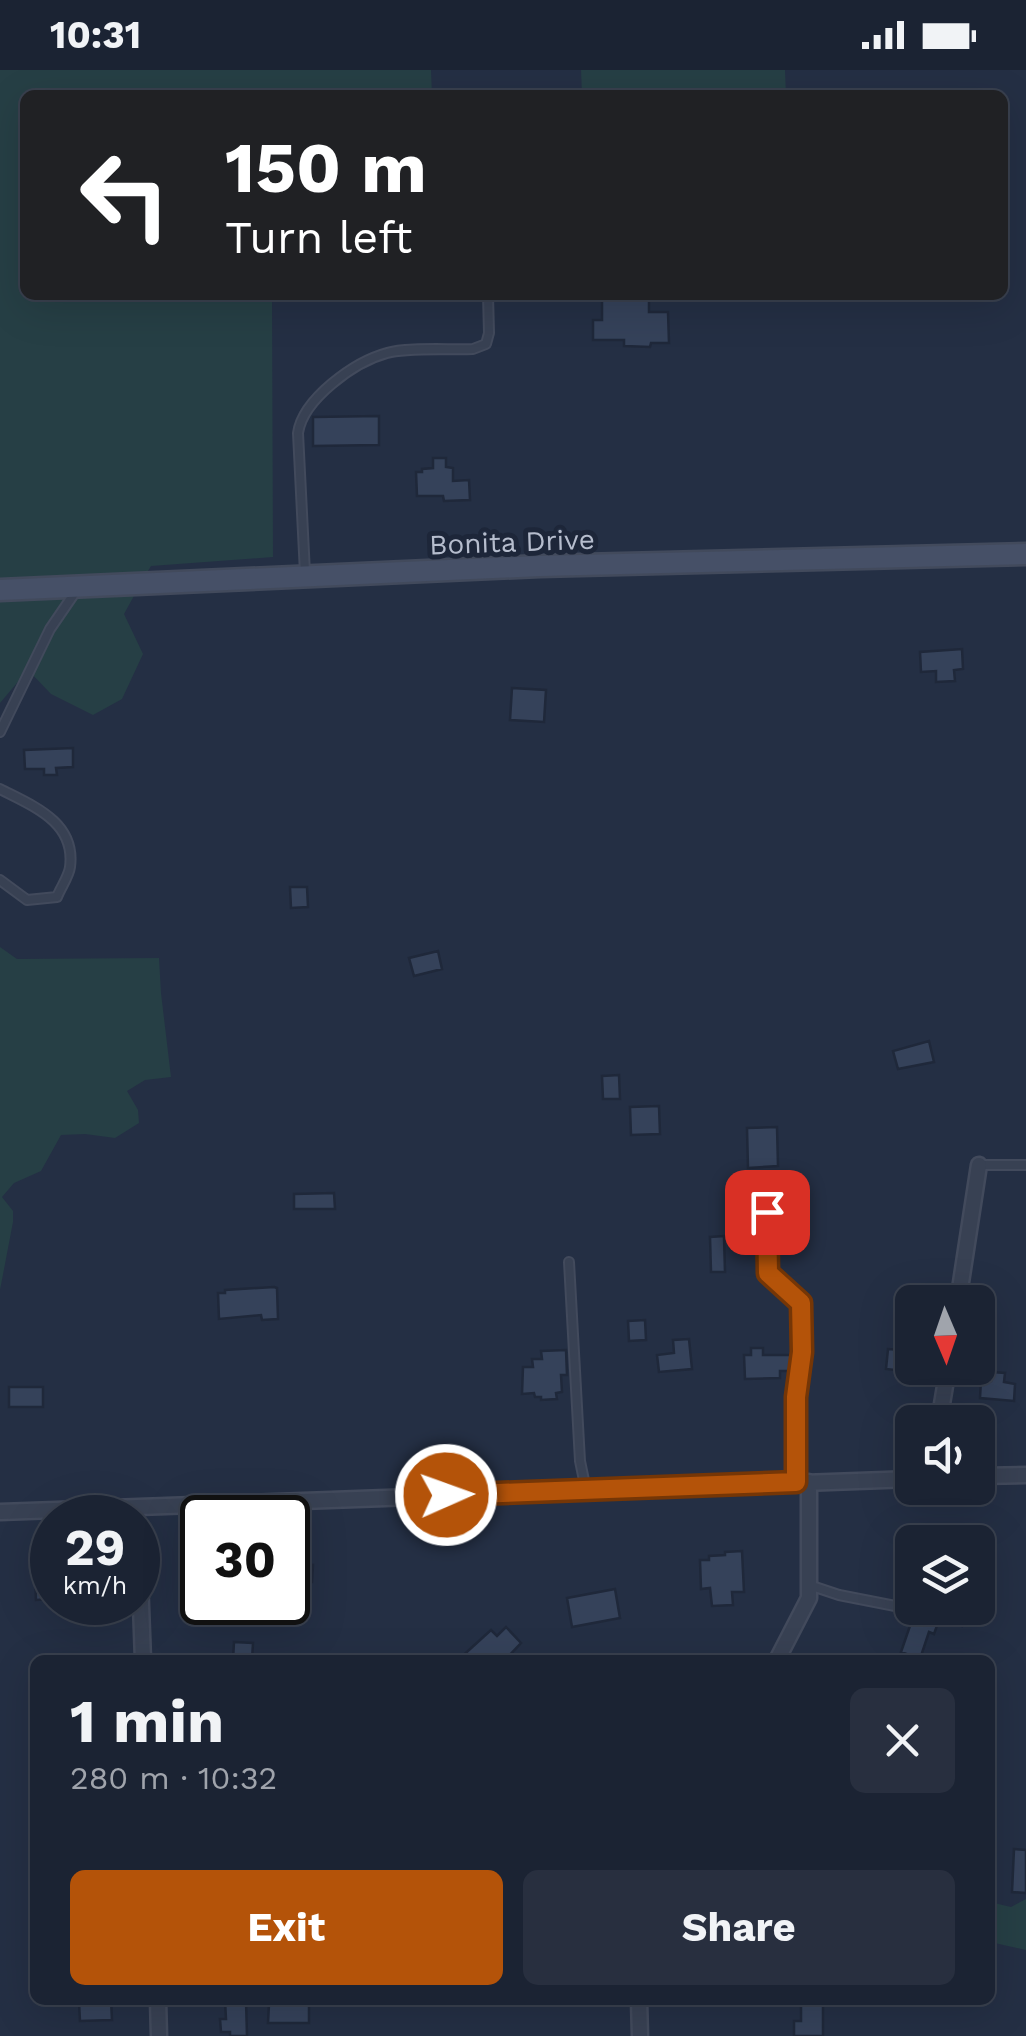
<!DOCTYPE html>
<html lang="en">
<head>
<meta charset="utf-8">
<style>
  body { margin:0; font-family:"Work Sans",sans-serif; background:#282f3f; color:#f1f3f6; height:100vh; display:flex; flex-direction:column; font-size:38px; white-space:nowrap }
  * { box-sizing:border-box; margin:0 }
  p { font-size:32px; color:#a0a4ac }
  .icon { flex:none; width:55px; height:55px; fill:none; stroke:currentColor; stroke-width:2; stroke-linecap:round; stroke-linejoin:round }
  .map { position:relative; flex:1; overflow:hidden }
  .details { position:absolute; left:30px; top:1585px; width:965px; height:350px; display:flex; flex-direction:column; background:#1b2333; border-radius:15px; box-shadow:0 10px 40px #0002,0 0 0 2px #39404e }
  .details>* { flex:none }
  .guide { position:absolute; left:20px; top:20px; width:988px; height:210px; border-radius:15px; box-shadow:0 10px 40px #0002,0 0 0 2px #39404e; background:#202124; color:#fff; overflow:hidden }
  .needle { width:65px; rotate:178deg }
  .buttons { position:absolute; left:895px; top:1215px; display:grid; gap:20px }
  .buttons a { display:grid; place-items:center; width:100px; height:100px; border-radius:15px; background:#1b2333; box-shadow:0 10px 40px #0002,0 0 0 2px #39404e; font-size:50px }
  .speed { position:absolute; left:30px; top:1425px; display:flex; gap:20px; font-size:50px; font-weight:700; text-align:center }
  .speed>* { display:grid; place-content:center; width:130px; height:130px; border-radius:50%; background:#1b2333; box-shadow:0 10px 40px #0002,0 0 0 2px #39404e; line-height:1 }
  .speed small { font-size:25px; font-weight:400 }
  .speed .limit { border:5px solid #111; border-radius:15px; background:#fff; color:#111 }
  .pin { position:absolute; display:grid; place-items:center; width:85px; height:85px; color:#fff; margin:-42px; border-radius:20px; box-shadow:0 5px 15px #0006 }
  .me { position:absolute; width:110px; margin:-55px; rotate:88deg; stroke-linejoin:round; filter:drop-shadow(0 0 8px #0008) }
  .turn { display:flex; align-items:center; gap:35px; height:210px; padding:0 40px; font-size:45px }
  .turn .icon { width:130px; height:130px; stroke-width:2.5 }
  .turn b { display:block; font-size:70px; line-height:85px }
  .round { display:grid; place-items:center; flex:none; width:105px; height:105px; border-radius:15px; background:#282f3f }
  .summary { display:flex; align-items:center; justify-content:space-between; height:170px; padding:0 40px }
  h1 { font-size:60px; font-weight:700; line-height:75px }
  .button { display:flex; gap:20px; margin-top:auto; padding:20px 40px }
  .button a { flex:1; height:115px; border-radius:15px; background:#b45309; color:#fff; font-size:40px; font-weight:700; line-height:115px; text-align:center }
  .button a+a { background:#282f3f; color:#f1f3f6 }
  .status { display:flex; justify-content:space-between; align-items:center; height:70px; padding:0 50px; background:#1b2333; direction:ltr }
  .status svg { height:28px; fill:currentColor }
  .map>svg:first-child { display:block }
  .green { fill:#263f45 }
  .building { fill:#35425a; stroke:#1f283a; stroke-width:2.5 }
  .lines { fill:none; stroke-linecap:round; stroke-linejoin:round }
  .lane-casing { stroke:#424a5c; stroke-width:12 }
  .street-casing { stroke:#424a5c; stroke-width:19 }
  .secondary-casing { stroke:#424a5c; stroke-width:25 }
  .lane { stroke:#384153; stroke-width:8 }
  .street { stroke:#384153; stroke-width:14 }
  .secondary { stroke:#465067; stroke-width:20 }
  .route-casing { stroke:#753606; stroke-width:25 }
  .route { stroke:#b45309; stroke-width:18 }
  .labels { text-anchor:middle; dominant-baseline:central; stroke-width:10; stroke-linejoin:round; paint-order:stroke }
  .street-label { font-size:28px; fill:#b6bdcd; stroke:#1d2639 }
</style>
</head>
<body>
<div class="status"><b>10:31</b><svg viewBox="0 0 49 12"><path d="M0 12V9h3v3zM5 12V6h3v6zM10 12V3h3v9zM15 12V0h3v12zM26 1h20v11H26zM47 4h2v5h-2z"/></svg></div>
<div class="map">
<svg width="1026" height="1966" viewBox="0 0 1026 1966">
  <rect width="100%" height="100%" fill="#242f44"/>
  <path class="green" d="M0 0H431L432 25H25V225H272L273 487 151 496 145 506 0 511Z
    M581 0H785L786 25H582Z
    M135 524 124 544 143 584 122 629 93 645 51 624 28 600 0 633V528Z
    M0 877 17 889 159 888 161 923 171 1007 145 1010 127 1021 138 1040 139 1053 115 1068 85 1064 61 1065 41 1101 14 1113 2 1127 13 1141V1152L0 1220Z
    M1026 1829V1880L990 1872V1832L1011 1837Z"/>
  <path class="building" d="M602 229 649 230V242H668L669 273H651L650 277 624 276V270H593V250H602Z
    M379 346V375L313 376V347Z
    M433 388H446V397L453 398V411L469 410 470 430 444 431 443 426H417L416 402H422V399L433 398Z
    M962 579 963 599 954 600 955 611 936 612V601L921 602 920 582Z
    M512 618 546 620 544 652 510 650Z
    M73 678V697L56 698 57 705H44V699H25L24 680Z
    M290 817H307L308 837 291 838Z
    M438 881 442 899 414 906 409 888Z
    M929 971 934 992 898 999 893 981Z
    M619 1005 620 1029H603L602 1006Z
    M659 1036 660 1064 631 1065 630 1037Z
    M777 1057 778 1096 748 1098 747 1058Z
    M334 1123 335 1139H294V1124Z
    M724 1166 725 1202H711L710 1167Z
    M274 1217 277 1218 278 1249 262 1250 261 1245 219 1249 218 1223H225V1220Z
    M645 1250 646 1270 629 1271 628 1251Z
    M905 1251H912V1302L886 1299 888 1279 901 1280Z
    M689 1269 692 1299 659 1302 657 1285 674 1283 673 1270Z
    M751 1278H763V1285H794L792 1301H780V1308L745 1309 744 1285H751Z
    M566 1280 567 1305H561L562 1322 556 1323 557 1329 541 1330V1327H535L534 1323 522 1324 523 1297H533L532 1289H542L541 1281Z
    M992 1302 1005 1303 1004 1312 1015 1314 1014 1331 980 1328 981 1310 991 1311Z
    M9 1317H43V1337H9Z
    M34 1476H52V1529L36 1530Z
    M742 1481 744 1522H732L733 1535 712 1536 710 1518 701 1519 700 1490H709V1486L725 1485V1482Z
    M288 1494 313 1495 312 1512H300V1516H288Z
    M615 1519 620 1548 572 1557 567 1528Z
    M945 1538 968 1540 962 1556 941 1549Z
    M913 1547 938 1553 934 1564 929 1562 920 1589 901 1582Z
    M506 1557 521 1573 505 1590H458L491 1560 497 1566Z
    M234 1572 253 1573 252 1590H233Z
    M1014 1779 1026 1780V1823L1012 1822Z
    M83 1930H111L112 1950 80 1951 79 1932H83Z
    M225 1930H246L247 1966H230V1962H221L220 1949H226Z
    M801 1930H823V1966H794V1951H801Z
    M269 1934 309 1935V1953H268Z"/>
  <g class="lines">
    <defs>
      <path id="lane" d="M305 503 298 363C303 329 354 292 387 283 406 277 450 280 473 279L486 274 489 263 488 225
        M0 662 50 559 76 521
        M0 719C33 736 76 752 70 797 69 806 61 817 57 827L27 830 0 810
        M979 1095H1026
        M767 1142 768 1203 801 1233 802 1282 797 1327 796 1412
        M569 1192 580 1391 586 1420
        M809 1515 839 1525 931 1543"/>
      <path id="street" d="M958 1232 979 1095
        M939 1352 948 1298
        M978 1406 1026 1405
        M0 1442 912 1409
        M138 1454 143 1590
        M777 1590 809 1528V1412
        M158 1930 159 1966
        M639 1930 640 1966"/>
      <path id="secondary" d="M0 520 540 496 1026 484"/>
    </defs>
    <use href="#lane" class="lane-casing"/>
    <use href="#street" class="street-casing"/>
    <use href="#secondary" class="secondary-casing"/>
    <use href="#lane" class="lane"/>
    <use href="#street" class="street"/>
    <use href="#secondary" class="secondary"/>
  </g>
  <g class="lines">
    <defs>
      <path id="route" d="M446 1425 796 1412V1327L802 1282 801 1233 768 1203 767 1142"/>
    </defs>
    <use href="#route" class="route-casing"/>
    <use href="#route" class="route"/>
  </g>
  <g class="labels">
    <g class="street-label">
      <text transform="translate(512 472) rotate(-2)">Bonita Drive</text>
    </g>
  </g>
</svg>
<div class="buttons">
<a><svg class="needle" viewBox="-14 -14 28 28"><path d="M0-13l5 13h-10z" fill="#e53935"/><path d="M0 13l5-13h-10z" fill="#a0a4ac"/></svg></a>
<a><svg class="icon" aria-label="sound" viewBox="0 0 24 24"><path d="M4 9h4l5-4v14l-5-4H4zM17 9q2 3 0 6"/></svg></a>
<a><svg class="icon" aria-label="layers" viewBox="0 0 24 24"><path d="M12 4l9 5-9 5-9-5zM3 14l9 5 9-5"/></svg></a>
</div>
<div class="speed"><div>29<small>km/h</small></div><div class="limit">30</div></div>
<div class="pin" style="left:767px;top:1142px;background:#d93025"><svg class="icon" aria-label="arrive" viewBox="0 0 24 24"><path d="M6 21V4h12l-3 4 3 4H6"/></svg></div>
<svg class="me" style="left:446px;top:1425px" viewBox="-20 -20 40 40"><circle r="17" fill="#b45309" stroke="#fff" stroke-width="3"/><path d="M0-11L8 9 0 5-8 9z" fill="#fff"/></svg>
<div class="guide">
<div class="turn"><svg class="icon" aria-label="left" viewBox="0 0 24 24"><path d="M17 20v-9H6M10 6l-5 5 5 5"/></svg><div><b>150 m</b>Turn left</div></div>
</div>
<section class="details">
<div class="summary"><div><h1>1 min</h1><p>280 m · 10:32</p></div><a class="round"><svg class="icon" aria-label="close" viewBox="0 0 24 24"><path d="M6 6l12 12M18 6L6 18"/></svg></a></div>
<div class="button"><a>Exit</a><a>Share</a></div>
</section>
</div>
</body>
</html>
